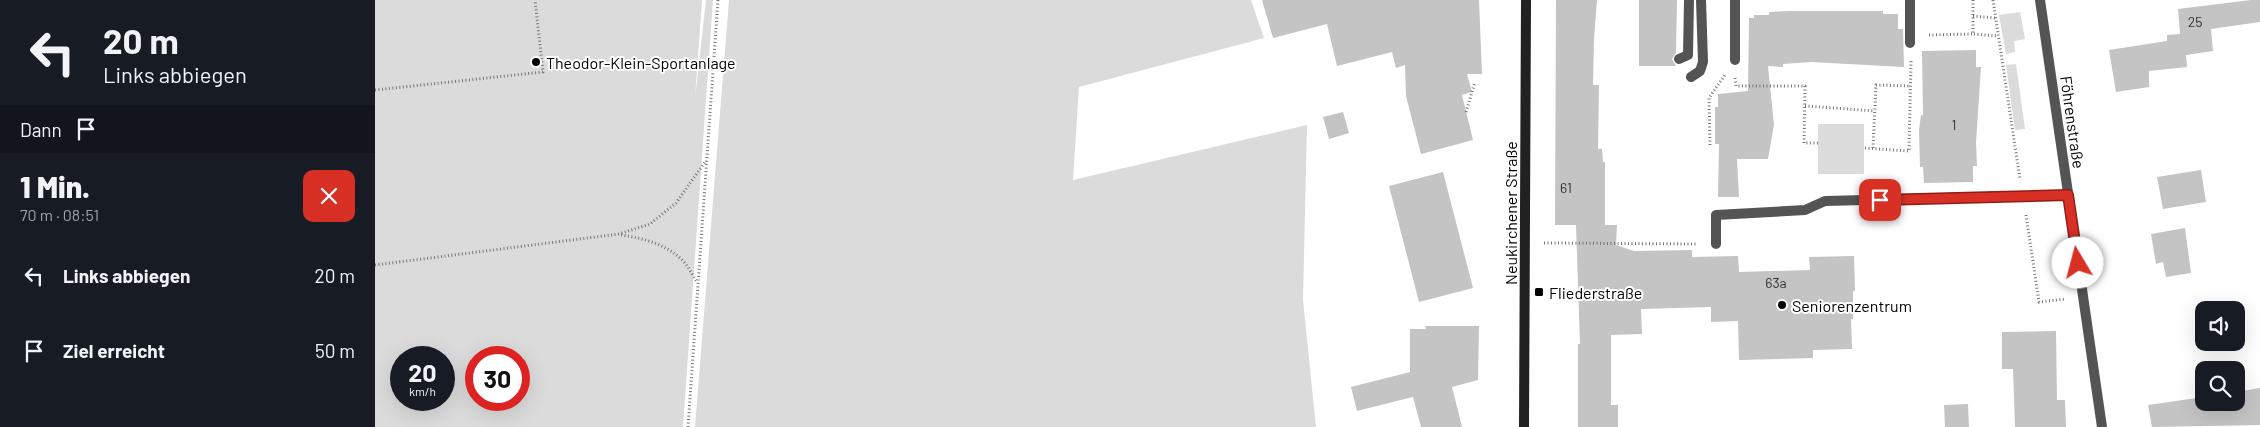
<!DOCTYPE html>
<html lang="de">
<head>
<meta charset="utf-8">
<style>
  body { margin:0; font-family:Barlow,sans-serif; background:#242831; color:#f1f3f6; height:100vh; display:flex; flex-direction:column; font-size:19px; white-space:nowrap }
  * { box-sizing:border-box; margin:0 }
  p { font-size:16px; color:#9ea1a6 }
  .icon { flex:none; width:28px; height:28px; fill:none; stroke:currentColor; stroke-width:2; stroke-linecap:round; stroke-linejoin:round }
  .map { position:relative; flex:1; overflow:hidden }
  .sheet { display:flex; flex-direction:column; background:#171b24; width:375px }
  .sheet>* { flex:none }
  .top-card { background:#171b24; color:#f1f3f6; overflow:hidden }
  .fabs { position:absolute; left:1820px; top:301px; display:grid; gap:10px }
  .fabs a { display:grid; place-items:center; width:50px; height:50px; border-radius:10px; background:#171b24; box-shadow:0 5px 20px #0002; font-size:25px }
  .speed { position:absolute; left:15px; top:346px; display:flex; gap:10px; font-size:25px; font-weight:700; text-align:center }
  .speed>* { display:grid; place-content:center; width:65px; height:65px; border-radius:50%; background:#171b24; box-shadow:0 5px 20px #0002; line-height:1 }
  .speed small { font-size:12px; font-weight:400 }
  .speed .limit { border:8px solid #d22; background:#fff; color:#111 }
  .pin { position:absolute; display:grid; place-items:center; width:42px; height:42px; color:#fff; margin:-21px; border-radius:10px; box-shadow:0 2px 8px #0006 }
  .me { position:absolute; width:55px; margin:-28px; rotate:352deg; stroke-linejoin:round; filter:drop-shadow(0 0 4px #0008) }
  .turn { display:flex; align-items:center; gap:18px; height:105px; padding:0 20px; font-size:22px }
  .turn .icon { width:65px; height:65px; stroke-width:2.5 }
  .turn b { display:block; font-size:35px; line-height:42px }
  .then { display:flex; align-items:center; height:48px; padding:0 20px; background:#0003; gap:10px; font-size:19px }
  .round { display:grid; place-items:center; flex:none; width:52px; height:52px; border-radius:10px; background:#242831 }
  .headline { display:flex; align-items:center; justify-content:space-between; height:85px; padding:0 20px }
  h1 { font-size:30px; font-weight:800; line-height:38px }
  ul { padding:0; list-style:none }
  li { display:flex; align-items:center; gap:15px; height:75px; padding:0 20px }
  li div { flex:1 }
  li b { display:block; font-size:19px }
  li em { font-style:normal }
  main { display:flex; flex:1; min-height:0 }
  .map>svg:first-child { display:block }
  .green { fill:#dbdbdb; fill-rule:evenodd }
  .building { fill:#c4c4c4 }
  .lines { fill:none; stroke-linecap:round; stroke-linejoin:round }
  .path { stroke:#767676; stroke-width:3; stroke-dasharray:1 2.5; stroke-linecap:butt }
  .lane { stroke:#545454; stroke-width:10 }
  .street { stroke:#545454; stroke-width:10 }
  .secondary { stroke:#212121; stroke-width:10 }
  .route-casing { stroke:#8d1f18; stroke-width:12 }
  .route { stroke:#d93025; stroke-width:9 }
  .poi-dot { fill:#000; stroke:#fff; stroke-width:2 }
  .labels { text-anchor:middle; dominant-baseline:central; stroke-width:4; stroke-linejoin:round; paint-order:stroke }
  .number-label { font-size:14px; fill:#313131 }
  .poi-label { font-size:16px; fill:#000; stroke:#fff; text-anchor:start }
  .street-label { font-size:16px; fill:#000; stroke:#fff }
</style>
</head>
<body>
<main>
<section class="sheet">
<div class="top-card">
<div class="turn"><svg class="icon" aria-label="left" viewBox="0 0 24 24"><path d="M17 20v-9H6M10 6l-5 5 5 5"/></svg><div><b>20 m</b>Links abbiegen</div></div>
<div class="then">Dann<svg class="icon" aria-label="arrive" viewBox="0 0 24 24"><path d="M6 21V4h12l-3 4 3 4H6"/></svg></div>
</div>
<div class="headline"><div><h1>1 Min.</h1><p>70 m · 08:51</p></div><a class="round" style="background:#d93025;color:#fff"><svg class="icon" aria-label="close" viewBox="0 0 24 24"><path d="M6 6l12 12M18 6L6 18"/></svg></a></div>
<ul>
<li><svg class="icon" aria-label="left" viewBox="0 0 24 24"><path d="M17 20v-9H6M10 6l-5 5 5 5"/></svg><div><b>Links abbiegen</b></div><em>20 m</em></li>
<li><svg class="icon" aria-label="arrive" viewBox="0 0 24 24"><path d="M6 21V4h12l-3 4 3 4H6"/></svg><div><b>Ziel erreicht</b></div><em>50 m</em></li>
</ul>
</section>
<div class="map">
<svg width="1885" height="427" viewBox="0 0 1885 427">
  <rect width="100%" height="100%" fill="#fff"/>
  <path class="green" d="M0 0H327L320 98 331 0H338L308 427H0ZM26 358H69V400H26ZM101 358H144V400H101Z
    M354 0H876L889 38 704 87 698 180 932 125 928 300 941 427H320Z
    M1645 12 1650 39 1639 41 1640 52 1631 54 1624 15Z
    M1641 64 1650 129 1640 130 1631 65Z
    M1443 124H1489V174H1443Z"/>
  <path class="building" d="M887 0H1104L1107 74H1092L1097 92 1087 95 1098 140 1046 154 1031 96 1030 65 1021 68 1017 52 962 66 952 24 898 38Z
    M1181 0H1222L1219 39 1218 85H1224L1223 149H1227L1228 162H1230V225H1242L1241 245 1259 251 1317 250V257L1363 256 1364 272 1435 270 1434 257 1479 256 1480 291H1478V319H1476L1477 349 1438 350V358L1364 360 1363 321 1336 322V307L1266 309 1267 334 1236 335V405H1243V427H1203V344H1205L1201 225H1180Z
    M1264 0H1302L1301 53 1297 59 1301 66H1264Z
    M1876 0H1885V22L1836 29 1838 51 1811 55 1812 67 1774 71V87L1741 92 1734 50 1792 41V35L1805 34 1803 9Z
    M1415 11H1508V14H1523V29H1528L1529 67 1436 62 1408 64V67L1393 66 1399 125 1393 159H1362L1364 197H1343L1344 144H1340V107H1343V94L1373 91 1374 18H1379V15H1394V12Z
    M1601 50V67H1606L1601 143 1602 166H1598V182L1549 183 1548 167H1545L1544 130 1546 115H1548L1547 51Z
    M968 112 974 133 954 139 948 117Z
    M1826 170 1831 202 1788 209 1782 177Z
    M1068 172 1098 288 1044 302 1014 186Z
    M1810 228 1816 273 1791 277 1788 262 1781 264 1776 234Z
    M1050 326H1104L1103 380 1077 387 1087 427H1046L1038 397 982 411 976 387 1035 372V329H1051Z
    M1681 331 1682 400H1690L1691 427H1640L1638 369H1627V332Z
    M1885 388V425L1777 427 1773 405 1829 397V402H1861V392Z
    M1593 404 1594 427H1570L1569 405Z"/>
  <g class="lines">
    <path class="path" d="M1598 0V34L1623 36
      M1618 0 1645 179
      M1598 16 1620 18
      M1554 35 1598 34
      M1360 78 1361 86H1430L1429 143H1443
      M0 90 168 72 160 0
      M1430 106 1499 111
      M1091 112 1100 82
      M1335 145 1334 98 1350 75
      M1490 148 1534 151 1536 60
      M1498 148 1501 85 1535 86
      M1651 215 1664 302 1690 299
      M246 235C268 238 290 244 306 259 313 265 317 275 322 282
      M1169 243 1323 244
      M0 265 244 234 275 224 301 203 330 162
      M313 427 343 0"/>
    <path class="lane" d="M1535 0V43
      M1304 59 1313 55 1314 0
      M1360 60V0
      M1316 77 1325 71 1328 62 1326 0
      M1341 244V215L1430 210 1450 201 1693 195"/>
    <path class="street" d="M1665 0 1727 427"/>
    <path class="secondary" d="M1149 427 1151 0"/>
  </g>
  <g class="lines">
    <defs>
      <path id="route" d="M1505 200 1693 195 1703 263"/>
    </defs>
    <use href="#route" class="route-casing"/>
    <use href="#route" class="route"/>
  </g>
  <g class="poi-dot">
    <circle cx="161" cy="62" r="5"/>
    <rect x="1159" y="287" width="10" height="10" rx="2.5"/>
    <circle cx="1407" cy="305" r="5"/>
  </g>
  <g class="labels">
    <g class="number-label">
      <text x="1820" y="21">25</text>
      <text x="1579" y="124">1</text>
      <text x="1191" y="187">61</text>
      <text x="1401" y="282">63a</text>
    </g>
    <g class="poi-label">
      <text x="171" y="62">Theodor-Klein-Sportanlage</text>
      <text x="1174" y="292">Fliederstraße</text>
      <text x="1417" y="305">Seniorenzentrum</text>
    </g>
    <g class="street-label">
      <text transform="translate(1698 122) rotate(82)">Föhrenstraße</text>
      <text transform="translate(1135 213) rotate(-90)">Neukirchener Straße</text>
    </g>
  </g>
</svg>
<div class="fabs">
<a><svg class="icon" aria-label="sound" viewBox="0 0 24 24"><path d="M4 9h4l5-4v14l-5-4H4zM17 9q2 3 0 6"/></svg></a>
<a><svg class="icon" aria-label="search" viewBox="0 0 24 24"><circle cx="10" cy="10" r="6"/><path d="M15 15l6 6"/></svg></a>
</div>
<div class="speed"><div>20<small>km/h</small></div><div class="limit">30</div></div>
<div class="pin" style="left:1505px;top:200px;background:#d93025"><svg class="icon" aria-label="arrive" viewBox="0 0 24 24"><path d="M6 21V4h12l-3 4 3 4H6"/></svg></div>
<svg class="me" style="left:1703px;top:263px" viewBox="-20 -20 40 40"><circle r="19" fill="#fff"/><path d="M0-13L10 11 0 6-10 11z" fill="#d93025"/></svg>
</div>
</main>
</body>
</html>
